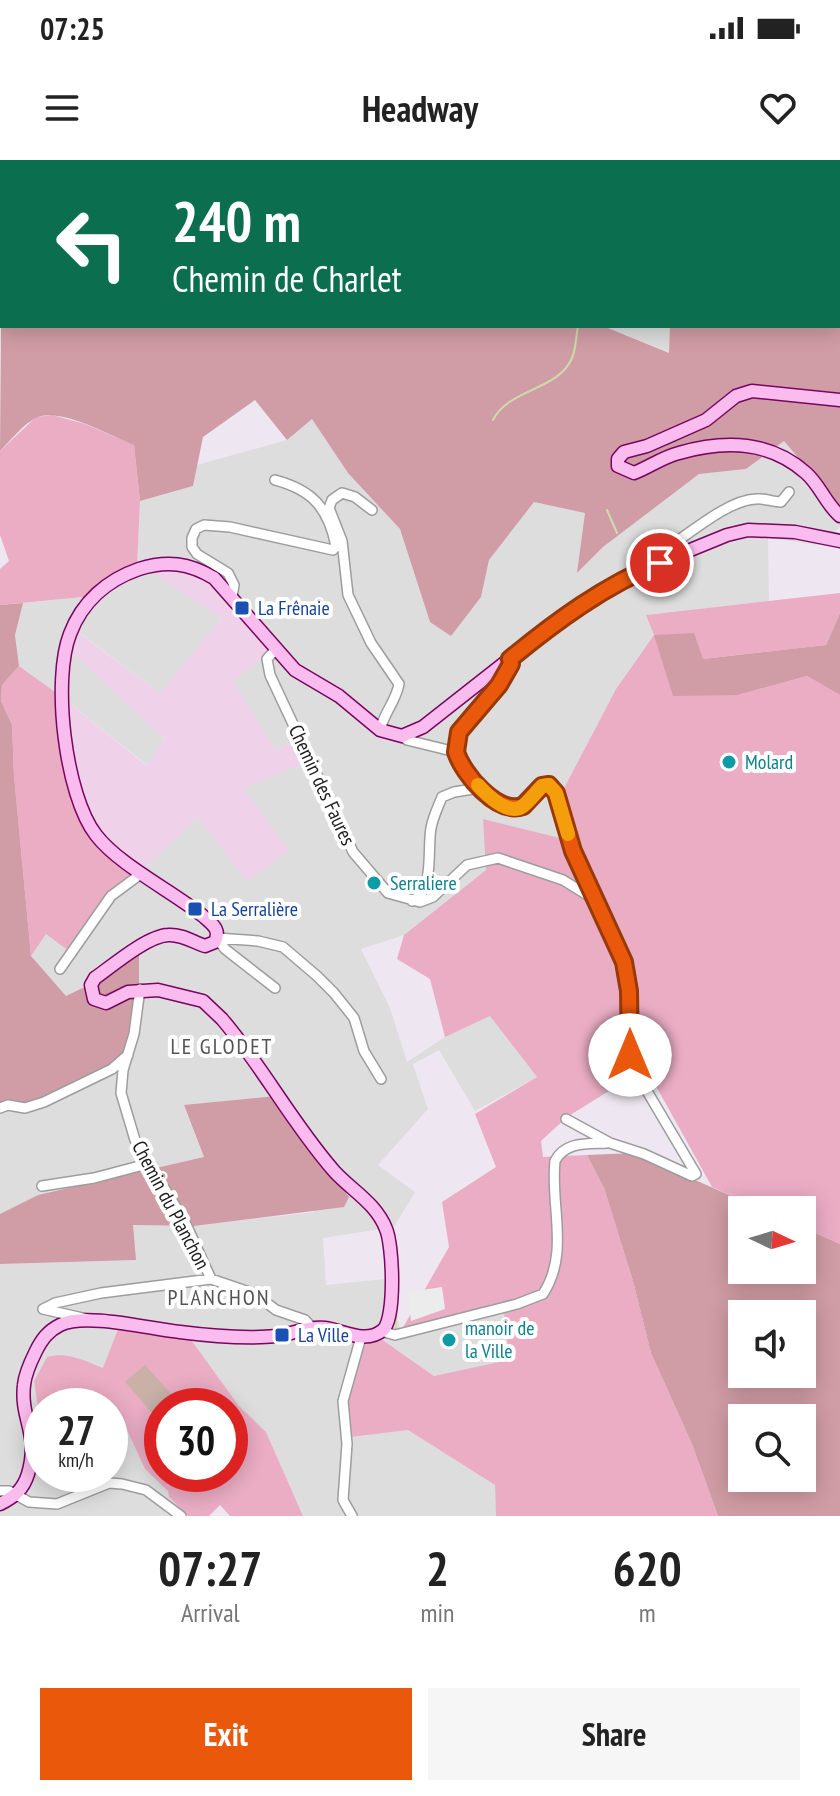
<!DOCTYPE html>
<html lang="en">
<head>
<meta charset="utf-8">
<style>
  body { margin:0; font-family:"PT Sans Narrow",sans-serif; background:#f6f6f6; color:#222; height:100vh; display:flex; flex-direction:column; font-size:30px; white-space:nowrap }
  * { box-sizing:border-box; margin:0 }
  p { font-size:26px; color:#767676 }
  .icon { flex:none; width:44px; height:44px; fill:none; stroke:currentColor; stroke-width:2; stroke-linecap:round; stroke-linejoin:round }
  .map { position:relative; height:1356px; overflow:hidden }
  .side { display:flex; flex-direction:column; background:#fff; flex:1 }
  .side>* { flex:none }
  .banner { position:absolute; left:0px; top:0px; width:840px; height:168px; box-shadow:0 4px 20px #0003; background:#0b6e4f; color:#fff; overflow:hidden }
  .needle { width:52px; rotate:94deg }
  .fabs { position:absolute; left:728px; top:1036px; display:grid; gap:16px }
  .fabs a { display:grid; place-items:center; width:88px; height:88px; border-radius:0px; background:#fff; box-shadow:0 4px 20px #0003; font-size:40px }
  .speed { position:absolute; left:24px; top:1228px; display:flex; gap:16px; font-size:40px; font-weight:700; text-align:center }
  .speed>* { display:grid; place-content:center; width:104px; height:104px; border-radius:50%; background:#fff; box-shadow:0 4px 20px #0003; line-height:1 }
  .speed small { font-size:20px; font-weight:400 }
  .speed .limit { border:12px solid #d22; background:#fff; color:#111 }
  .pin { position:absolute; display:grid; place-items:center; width:68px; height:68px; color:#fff; margin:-34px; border:4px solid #fff; border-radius:50%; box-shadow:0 2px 8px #0007 }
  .me { position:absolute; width:88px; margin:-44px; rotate:0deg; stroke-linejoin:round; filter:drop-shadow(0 0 6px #0008) }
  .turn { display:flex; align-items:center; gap:28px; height:168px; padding:0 40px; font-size:36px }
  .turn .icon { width:104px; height:104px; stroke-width:2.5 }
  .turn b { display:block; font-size:56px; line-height:68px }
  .eta { display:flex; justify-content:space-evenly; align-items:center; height:136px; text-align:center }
  .eta b { font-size:48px; font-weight:600; line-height:56px }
  .action { display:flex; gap:16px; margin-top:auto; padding:16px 40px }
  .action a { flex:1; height:92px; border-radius:0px; background:#ea580c; color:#fff; font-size:32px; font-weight:600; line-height:92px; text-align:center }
  .action a+a { background:#f6f6f6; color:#222 }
  .status { display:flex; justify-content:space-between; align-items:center; height:56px; padding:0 40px; background:#fff; direction:ltr }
  .status svg { height:22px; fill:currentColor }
  header { display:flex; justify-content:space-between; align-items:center; height:104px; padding:0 40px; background:#fff; font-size:36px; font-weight:600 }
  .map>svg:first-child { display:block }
  .residential { fill:#ddddde }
  .farmland { fill:#efd2ea }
  .grass { fill:#eaadc4; fill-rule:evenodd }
  .forest { fill:#d09ca5; fill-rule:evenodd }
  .cemetery { fill:#c9b1a8 }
  .parking { fill:#ececec }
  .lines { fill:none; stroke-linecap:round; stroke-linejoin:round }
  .stream { stroke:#cbdea7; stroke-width:2 }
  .street-casing { stroke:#9d9d9d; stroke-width:12 }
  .secondary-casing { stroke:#79055f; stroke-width:15 }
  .street { stroke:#fff; stroke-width:9 }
  .secondary { stroke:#fabcef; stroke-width:12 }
  .route-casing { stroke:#983908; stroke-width:20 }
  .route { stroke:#ea580c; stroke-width:14 }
  .slow { stroke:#f59e0b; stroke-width:14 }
  .transit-dot { fill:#1a4fb4; stroke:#fff; stroke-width:3 }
  .culture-dot { fill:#0f9aa8; stroke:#fff; stroke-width:3 }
  .labels { text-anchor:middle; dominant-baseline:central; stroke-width:8; stroke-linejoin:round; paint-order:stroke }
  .transit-label { font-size:20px; fill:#164399; stroke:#fff; text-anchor:start }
  .culture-label { font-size:20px; fill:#0d838f; stroke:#fff; text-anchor:start }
  .street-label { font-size:20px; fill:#202020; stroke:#fff }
  .neighbourhood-label { font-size:22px; letter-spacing:2px; fill:#535353; stroke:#fff }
</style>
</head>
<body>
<div class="status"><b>07:25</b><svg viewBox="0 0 49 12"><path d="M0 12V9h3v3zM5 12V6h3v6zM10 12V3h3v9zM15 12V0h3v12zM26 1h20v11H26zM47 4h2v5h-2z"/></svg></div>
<header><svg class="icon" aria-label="menu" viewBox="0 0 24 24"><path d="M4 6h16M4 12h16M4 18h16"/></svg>Headway<svg class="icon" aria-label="heart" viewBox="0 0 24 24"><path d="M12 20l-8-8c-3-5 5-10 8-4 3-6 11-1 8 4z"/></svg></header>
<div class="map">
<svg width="840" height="1356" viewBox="0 0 840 1356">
  <rect width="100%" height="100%" fill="#eee7f1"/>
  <path class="residential" d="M0 0H747L802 2H2L0 51Z
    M603 166H670V193Z
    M312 258 348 313 400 369 430 462 481 437 489 400 534 342 585 353 578 412 603 387 699 314 746 309 784 281 840 347V367L819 385 768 378 769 441 647 455 654 475 616 529 561 634 576 682 486 710 404 775 361 789 390 848 407 902 445 877 490 855 537 917 475 951 439 890 413 904 428 949 378 1005 415 1032 394 1067 323 1078 326 1125 384 1119 401 1171 503 1141 509 1201 434 1216 381 1178 351 1277 408 1270 495 1325 496 1356H303L266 1272 239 1246 189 1177 118 1169 103 1209 76 1197H47L34 1221 39 1254H42V1314H110V1262L125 1266 145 1309 169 1331V1337L188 1356H0V1104L135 1100 132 1065 194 1066 315 1052 184 946 204 997 38 1035 0 1054V944L99 820 66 836 31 796 46 773 69 791 109 734 137 715 198 657 247 720 289 691 243 627 304 603 299 588 287 584 276 591 233 521 272 489 157 416 222 458 160 533 80 473 164 580 148 606 58 534 19 506 15 475 23 443 83 437 137 406 140 341 193 326 197 305 287 280Z"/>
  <path class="farmland" d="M178 406 205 416 272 489 233 521 276 591 287 584 299 588 305 603 244 628 289 691 247 721 198 657 137 715 83 664 64 615 58 534 147 606 164 579 72 492 79 473 160 533 222 458 157 416 154 409Z"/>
  <path class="grass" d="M52 255 85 264 134 285 140 341 137 406 126 420 83 437 0 445V409L9 401 0 375V291L36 257Z
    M840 433V453L826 485 703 499 655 475 738 535 807 516 840 535V1084L802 1067V1050H763L712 1027 646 908 567 957 541 981 543 997 587 995 604 1028 633 1121 651 1193 692 1284 718 1356H496L495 1325 408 1270 351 1277 347 1245 349 1231 363 1181 380 1178 434 1216 509 1200 503 1141 401 1171 449 1087 442 1042 496 1007 475 954 537 917 490 856 445 877 430 819 397 799 404 775 486 710 483 659 576 682 561 634 616 529 654 475 646 455Z
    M19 506 58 534 64 614 83 664 137 715 109 734 69 791 46 774 31 796 14 616 12 565 1 541 2 525Z
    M118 1169 189 1177 239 1246 266 1272 303 1356H230L220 1345 209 1356H188L169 1337 168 1331 145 1309 125 1266 110 1262V1246H42V1254L39 1255 34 1221 47 1197C67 1191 85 1201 103 1208ZM162 1246H230V1314H162Z"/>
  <path class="forest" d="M2 50V166H603L669 193 670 166H838V117H840V347L784 281 746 309 699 314 603 387 577 413 585 353 534 342 489 400 481 437 451 476 430 462 400 369 348 313 312 259 287 280 255 240 203 277 193 326 140 341 134 285C111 276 62 248 38 257 25 262 10 281 0 291Z
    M23 443 15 475 19 506 2 525 1 541 12 565 14 616 31 796 66 836 99 820 139 792V825L129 887 115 904 37 940 21 944H0V445Z
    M840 453V535L807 516 738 535 673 536 654 475 694 473 703 499 826 485Z
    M276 936 294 964 349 1037 344 1047 194 1066 133 1065 136 1100 0 1104V1054L38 1035 204 997 184 945Z
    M634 993 763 1050H742V1110H802V1067L840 1084V1356H718L692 1284 651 1193 633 1121 604 1028 587 995ZM742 1154H802V1214H742ZM742 1258H802V1318H742Z"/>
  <path class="cemetery" d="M145 1205 176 1239 153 1254 125 1222Z"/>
  <path class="parking" d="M442 1127 445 1149 411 1161 408 1132Z"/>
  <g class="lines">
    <path class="stream" d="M0 57H2
      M838 86H840
      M493 260C509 228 558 231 572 198 576 189 576 176 578 166
      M607 350 617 373
      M394 1171 396 1167 397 1143"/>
    <defs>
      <path id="street" d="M372 350 355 337 342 333 332 340 329 348 342 381 348 435 371 483 399 524C396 541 384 553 380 570
        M639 411 641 404C674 389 722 340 756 339 764 338 773 342 781 342L789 332
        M232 437 234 425 228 413 197 394 192 387V378L196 369 204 365 230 367 333 390 336 386C328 347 312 330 275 320
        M276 489 267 499 270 515 353 692 388 733 420 742 433 737 467 705 498 698 563 720 592 738
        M510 499 511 504C507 511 503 520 497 526 481 546 448 569 458 598 473 617 493 656 523 646L542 626 549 625 556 633 573 691 624 802 629 831 631 904 696 1014 692 1016 644 994 610 983 566 959
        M402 576 407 580 456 592
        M412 741C435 731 427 689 431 668 433 657 438 647 442 637L454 632 480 628
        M217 778 258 781 283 787 317 816 334 833 354 858 364 891 381 919
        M217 778 225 789 275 828
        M60 809 111 736 142 713
        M140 829 134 874 123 910 121 933 135 980 185 1062 211 1119
        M0 948 8 945 25 948 44 942 112 909 128 895
        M42 1026 94 1018 147 1004
        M43 1149 55 1143 101 1133 211 1119 255 1134 276 1150 305 1160 313 1169
        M43 1149 87 1159
        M381 1171 395 1175 517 1144 543 1134C570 1093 550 1045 555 1001 565 981 588 984 607 983
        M0 1331H9L29 1342 57 1344 109 1323 122 1324 146 1330 181 1356
        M352 1356 343 1340 347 1284 343 1241 361 1177"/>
      <path id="secondary" d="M0 44 2 43
        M838 66H840
        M838 76H840
        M838 104 840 105
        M838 158 840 159
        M840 240 752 231 736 236 706 260 647 286 624 292 618 299V306L634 313C649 307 663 297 679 293 724 280 769 280 806 313 820 325 825 343 840 356
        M0 1344C14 1337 23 1330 28 1314 40 1273 20 1260 24 1225 25 1214 31 1201 36 1191 42 1179 48 1171 60 1165 85 1152 150 1169 180 1172 211 1176 246 1179 277 1176 292 1174 309 1166 325 1168 343 1170 365 1185 383 1170 396 1158 393 1085 386 1069 376 1043 351 1030 334 1011 292 963 263 907 222 859L203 841 158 830 128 832 106 843 94 839 91 825 95 818C112 806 147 776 168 775 182 774 193 782 205 786L215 782C221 769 212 764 203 756 172 731 119 705 96 675 65 635 52 520 70 474 82 442 107 420 139 409 167 400 189 403 214 418L295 510 339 536 380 570 402 576 423 567 554 464 639 411 727 375 748 370 795 372 840 381"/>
    </defs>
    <use href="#street" class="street-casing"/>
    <use href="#secondary" class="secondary-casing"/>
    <use href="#street" class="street"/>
    <use href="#secondary" class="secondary"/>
  </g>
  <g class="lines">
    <defs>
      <path id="route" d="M630 895 629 831 624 802 573 691 556 633 549 625 542 626 523 646C497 655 463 614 456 592L459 572 499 525 511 504 510 499C555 462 605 425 660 403"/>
    </defs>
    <use href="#route" class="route-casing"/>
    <use href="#route" class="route"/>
    <path class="slow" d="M478 625C487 635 509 657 523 646 530 641 536 632 542 626L549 625 556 633 568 674"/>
  </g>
  <g class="transit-dot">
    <rect x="234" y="440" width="16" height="16" rx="4"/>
    <rect x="187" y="741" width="16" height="16" rx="4"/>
    <rect x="274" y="1167" width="16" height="16" rx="4"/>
  </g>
  <g class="culture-dot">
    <circle cx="729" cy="602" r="8"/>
    <circle cx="374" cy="723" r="8"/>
    <circle cx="449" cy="1180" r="8"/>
  </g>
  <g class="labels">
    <g class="transit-label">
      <text x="258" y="448">La Frênaie</text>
      <text x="211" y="749">La Serralière</text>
      <text x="298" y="1175">La Ville</text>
    </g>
    <g class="culture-label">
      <text x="745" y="602">Molard</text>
      <text x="390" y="723">Serraliere</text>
      <text x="465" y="1168">manoir de<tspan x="465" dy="23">la Ville</tspan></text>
    </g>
    <g class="street-label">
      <text transform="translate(322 625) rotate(65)">Chemin des Faures</text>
      <text transform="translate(171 1045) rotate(62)">Chemin du Planchon</text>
    </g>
    <g class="neighbourhood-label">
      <text x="222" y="886">LE GLODET</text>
      <text x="219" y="1137">PLANCHON</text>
    </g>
  </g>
</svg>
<div class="fabs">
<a><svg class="needle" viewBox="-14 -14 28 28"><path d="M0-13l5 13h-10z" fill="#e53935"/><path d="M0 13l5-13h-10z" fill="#767676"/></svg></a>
<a><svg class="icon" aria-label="sound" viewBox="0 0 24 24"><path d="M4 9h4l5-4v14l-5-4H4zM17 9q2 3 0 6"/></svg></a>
<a><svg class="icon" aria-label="search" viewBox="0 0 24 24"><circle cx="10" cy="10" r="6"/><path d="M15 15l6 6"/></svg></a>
</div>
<div class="speed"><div>27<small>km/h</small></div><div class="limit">30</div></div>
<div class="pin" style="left:660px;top:403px;background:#d93025"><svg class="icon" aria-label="arrive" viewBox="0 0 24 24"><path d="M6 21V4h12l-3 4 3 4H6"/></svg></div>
<svg class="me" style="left:630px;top:895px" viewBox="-20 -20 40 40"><circle r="19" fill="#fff"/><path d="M0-13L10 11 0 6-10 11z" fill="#ea580c"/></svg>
<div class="banner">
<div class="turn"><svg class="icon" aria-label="left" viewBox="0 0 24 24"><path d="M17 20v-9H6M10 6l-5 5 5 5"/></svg><div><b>240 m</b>Chemin de Charlet</div></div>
</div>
</div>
<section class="side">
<div class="eta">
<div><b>07:27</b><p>Arrival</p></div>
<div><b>2</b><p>min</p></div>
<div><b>620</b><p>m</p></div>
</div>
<div class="action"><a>Exit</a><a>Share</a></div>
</section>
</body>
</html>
